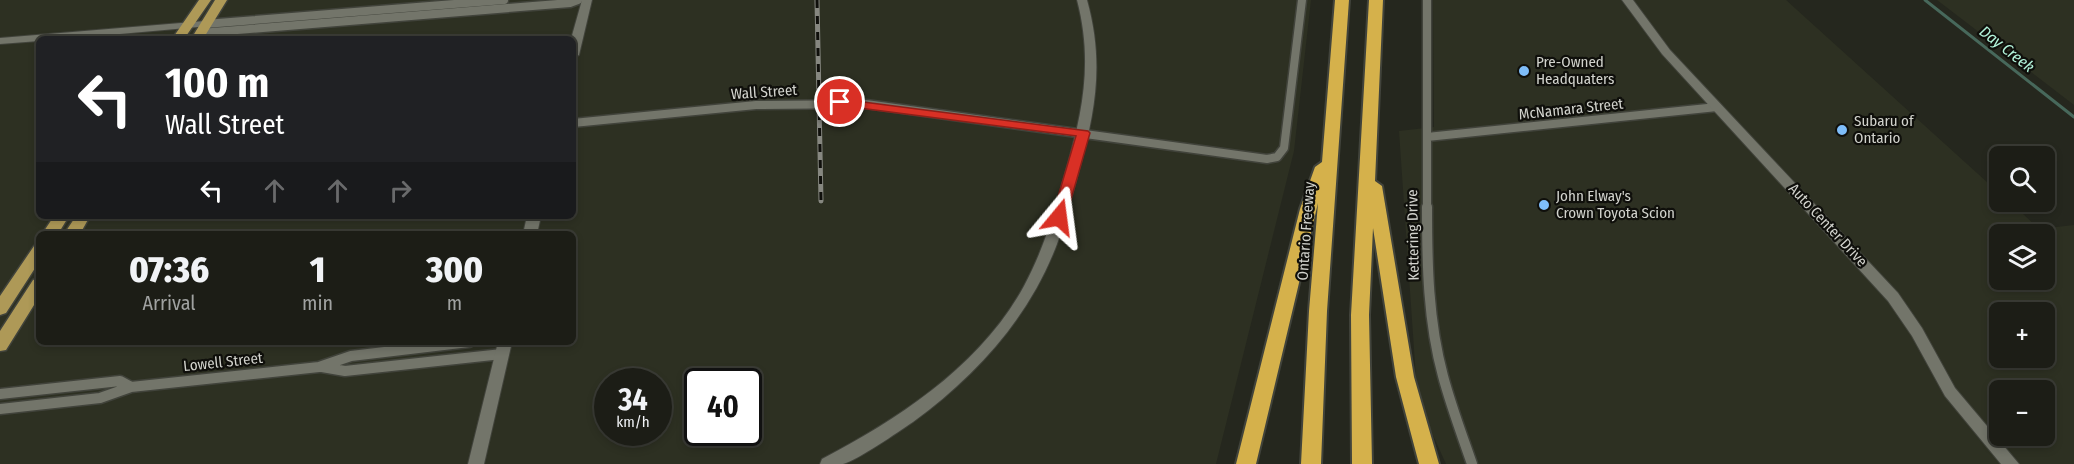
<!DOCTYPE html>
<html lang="en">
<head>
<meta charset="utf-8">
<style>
  body { margin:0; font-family:"Fira Sans Condensed",sans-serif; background:#292a23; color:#f1f3f6; height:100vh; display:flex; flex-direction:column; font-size:22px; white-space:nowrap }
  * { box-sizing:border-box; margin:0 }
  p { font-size:20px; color:#a0a2a1 }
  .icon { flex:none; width:33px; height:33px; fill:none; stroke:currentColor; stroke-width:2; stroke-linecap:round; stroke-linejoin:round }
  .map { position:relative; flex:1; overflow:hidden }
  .side { position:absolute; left:36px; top:231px; width:540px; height:114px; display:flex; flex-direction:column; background:#1c1d16; border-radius:9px; box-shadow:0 3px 9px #0003,0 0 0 2px #3a3b35 }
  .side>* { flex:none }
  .top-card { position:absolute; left:36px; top:36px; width:540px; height:183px; border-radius:9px; box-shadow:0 3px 9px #0003,0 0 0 2px #3a3b35; background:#202124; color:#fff; overflow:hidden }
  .buttons { position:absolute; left:1989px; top:146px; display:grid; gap:12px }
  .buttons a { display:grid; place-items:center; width:66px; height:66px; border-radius:9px; background:#1c1d16; box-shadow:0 3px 9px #0003,0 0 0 2px #3a3b35; font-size:30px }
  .speed { position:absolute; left:594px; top:368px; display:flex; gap:12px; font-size:30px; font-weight:700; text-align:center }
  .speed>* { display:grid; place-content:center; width:78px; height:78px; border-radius:50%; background:#1c1d16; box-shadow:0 3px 9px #0003,0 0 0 2px #3a3b35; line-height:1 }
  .speed small { font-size:15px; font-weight:400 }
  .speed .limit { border:3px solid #111; border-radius:9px; background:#fff; color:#111 }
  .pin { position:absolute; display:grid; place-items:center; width:51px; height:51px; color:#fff; margin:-26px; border:3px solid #fff; border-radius:50%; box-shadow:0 2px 6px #0007 }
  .me { position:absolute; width:66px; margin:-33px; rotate:16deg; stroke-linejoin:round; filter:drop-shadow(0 0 4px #0008) }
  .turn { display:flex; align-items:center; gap:21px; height:126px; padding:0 30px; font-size:27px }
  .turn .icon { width:78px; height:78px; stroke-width:2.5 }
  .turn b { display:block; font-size:42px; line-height:51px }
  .lanes { display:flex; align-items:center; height:57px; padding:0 30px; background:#0003; justify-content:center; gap:30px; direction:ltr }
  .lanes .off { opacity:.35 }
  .eta { display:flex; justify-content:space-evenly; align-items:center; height:102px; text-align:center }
  .eta b { font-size:36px; font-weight:800; line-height:42px }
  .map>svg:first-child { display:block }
  .built { fill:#2d3022; fill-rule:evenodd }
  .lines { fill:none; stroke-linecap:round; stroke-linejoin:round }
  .stream { stroke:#47685b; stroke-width:3 }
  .street-far1-casing { stroke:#41433b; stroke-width:11 }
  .street-casing { stroke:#41433b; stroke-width:13 }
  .secondary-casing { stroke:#41433b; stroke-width:2 }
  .primary-casing { stroke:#41433b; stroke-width:3 }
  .highway-casing { stroke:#41433b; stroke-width:4 }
  .street-far1 { stroke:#73756a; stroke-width:8 }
  .street { stroke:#73756a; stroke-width:10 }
  .secondary { fill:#73756a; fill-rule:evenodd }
  .primary { fill:#ae9957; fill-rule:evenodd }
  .highway { fill:#d5b14b; fill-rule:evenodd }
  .rail-casing { stroke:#868780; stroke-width:5 }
  .rail { stroke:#0f0f0b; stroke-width:3; stroke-dasharray:8; stroke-linecap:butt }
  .route { fill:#d93025; stroke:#8d1f18; stroke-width:1.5 }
  .poi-dot { fill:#7ebdf9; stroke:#0f0f0b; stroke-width:2 }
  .labels { text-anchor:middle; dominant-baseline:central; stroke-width:4.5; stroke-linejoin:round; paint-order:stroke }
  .poi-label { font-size:15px; fill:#d2d3cd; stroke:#0f0f0b; text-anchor:start }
  .street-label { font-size:15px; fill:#d2d3cd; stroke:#0f0f0b }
  .water-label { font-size:16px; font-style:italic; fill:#b3f4db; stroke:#0f0f0b }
</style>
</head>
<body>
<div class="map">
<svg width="2074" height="464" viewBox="0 0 2074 464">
  <rect width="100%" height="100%" fill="#25271e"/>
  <path class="built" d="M0 0H1311L1294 151 1216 464H0ZM39 39H573V216H39ZM39 234H573V342H39ZM608 381H658V432H608ZM698 381H748V432H698Z
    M1433 0H1786L1999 193 2000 201H2009L2039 229 2074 225V464H1446L1427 422 1416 378 1399 131 1434 127ZM2000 234H2044V279H2000ZM2000 312H2044V357H2000ZM2000 390H2044V435H2000Z
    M1937 0H2074V105Z"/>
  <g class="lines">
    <path class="stream" d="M1925 0 2074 117"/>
    <defs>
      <path id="street-far1" d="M1427 0V209
        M205 24 504 0
        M200 33 570 3 578 0
        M573 123 756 105 866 104 1267 159 1277 157 1284 148 1302 0
        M1427 137 1717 107"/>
      <path id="street" d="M1427 207C1427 264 1428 321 1443 376 1451 406 1462 435 1472 464
        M322 367 345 371 502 354
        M0 394 120 381 131 387
        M0 409 100 398 131 387 319 367 351 356 469 342"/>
      <path id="secondary" d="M582 0H592L579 55 573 58 571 39Z
        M1077 0H1087C1104 61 1096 110 1079 170 1072 195 1066 220 1057 244 1029 318 976 376 913 422 898 432 858 460 843 464 836 464 827 464 820 464L822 459C900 418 981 365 1024 286 1044 249 1055 210 1066 170 1083 111 1093 61 1077 0Z
        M1622 0H1633L1670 50 1898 293 1922 328 1955 388 2019 464H2001L1945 396 1912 336 1888 301 1662 54Z
        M205 21 210 24 209 26 64 39H39V41L0 44V38Z
        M527 216H541L537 234H523Z
        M498 342H512L484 464H468Z"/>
      <path id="primary" d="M199 0H211L184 39H172Z
        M215 0H227L203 39H191Z
        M54 216H69L58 234H42Z
        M76 216H90L80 234H64Z
        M39 245V262L6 313 0 315V296L34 246Z
        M39 278V297L6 350 0 351V331L33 280Z"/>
      <path id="highway" d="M1335 0H1349L1327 311 1321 464H1301L1309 311 1318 203 1256 464H1236L1300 209 1315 167 1322 162Z
        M1369 0H1383L1375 181 1382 186 1414 377 1439 464H1419L1396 377 1373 228 1369 315 1372 464H1352L1351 315Z"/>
    </defs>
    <use href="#street-far1" class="street-far1-casing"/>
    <use href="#street" class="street-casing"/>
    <use href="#secondary" class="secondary-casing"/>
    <use href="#primary" class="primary-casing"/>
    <use href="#highway" class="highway-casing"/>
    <use href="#street-far1" class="street-far1"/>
    <use href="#street" class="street"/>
    <use href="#secondary" class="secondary"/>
    <use href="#primary" class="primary"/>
    <use href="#highway" class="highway"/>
    <defs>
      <path id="rail" d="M817 0 821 201"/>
    </defs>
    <use href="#rail" class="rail-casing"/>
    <use href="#rail" class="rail"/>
  </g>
  <path class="route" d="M840 99 1088 131 1090 133 1066 217 1059 222 1052 217 1076 136 836 105 834 102Z"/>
  <g class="poi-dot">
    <circle cx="1524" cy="71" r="6"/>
    <circle cx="1842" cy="130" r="6"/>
    <circle cx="1544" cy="205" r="6"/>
  </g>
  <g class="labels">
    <g class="poi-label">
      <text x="1536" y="62">Pre-Owned<tspan x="1536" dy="17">Headquaters</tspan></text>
      <text x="1854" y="121">Subaru of<tspan x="1854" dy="17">Ontario</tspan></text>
      <text x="1556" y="196">John Elway's<tspan x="1556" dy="17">Crown Toyota Scion</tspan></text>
    </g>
    <g class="street-label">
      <text transform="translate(764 92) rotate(-4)">Wall Street</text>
      <text transform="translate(1571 109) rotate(-6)">McNamara Street</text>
      <text transform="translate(1828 225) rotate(47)">Auto Center Drive</text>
      <text transform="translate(1306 231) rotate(-86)">Ontario Freeway</text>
      <text transform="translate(1413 235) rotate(-91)">Kettering Drive</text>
      <text transform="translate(223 362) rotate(-6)">Lowell Street</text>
    </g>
    <g class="water-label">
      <text transform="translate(2007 49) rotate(38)">Day Creek</text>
    </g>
  </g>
</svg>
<div class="buttons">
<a><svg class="icon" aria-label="search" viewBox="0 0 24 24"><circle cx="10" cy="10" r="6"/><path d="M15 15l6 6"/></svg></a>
<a><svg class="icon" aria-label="layers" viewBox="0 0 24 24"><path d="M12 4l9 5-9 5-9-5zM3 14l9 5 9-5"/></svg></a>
<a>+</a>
<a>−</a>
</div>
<div class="speed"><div>34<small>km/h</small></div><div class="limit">40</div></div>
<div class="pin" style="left:840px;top:102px;background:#d93025"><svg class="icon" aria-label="arrive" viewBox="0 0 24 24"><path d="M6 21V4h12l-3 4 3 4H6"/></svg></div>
<svg class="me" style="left:1059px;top:217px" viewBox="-20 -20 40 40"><path d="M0-17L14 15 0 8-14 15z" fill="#d93025" stroke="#fff" stroke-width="4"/></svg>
<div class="top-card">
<div class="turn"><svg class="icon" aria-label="left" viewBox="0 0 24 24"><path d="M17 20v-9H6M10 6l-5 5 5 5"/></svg><div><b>100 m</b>Wall Street</div></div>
<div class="lanes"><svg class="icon" aria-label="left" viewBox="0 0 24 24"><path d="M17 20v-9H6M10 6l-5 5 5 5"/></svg><svg class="icon off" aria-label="ahead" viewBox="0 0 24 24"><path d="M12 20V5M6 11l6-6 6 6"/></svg><svg class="icon off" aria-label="ahead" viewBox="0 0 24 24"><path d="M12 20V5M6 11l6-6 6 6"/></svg><svg class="icon off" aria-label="right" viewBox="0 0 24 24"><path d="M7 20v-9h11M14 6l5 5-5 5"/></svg></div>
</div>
<section class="side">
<div class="eta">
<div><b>07:36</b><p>Arrival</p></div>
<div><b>1</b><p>min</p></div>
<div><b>300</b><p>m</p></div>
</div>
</section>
</div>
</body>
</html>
